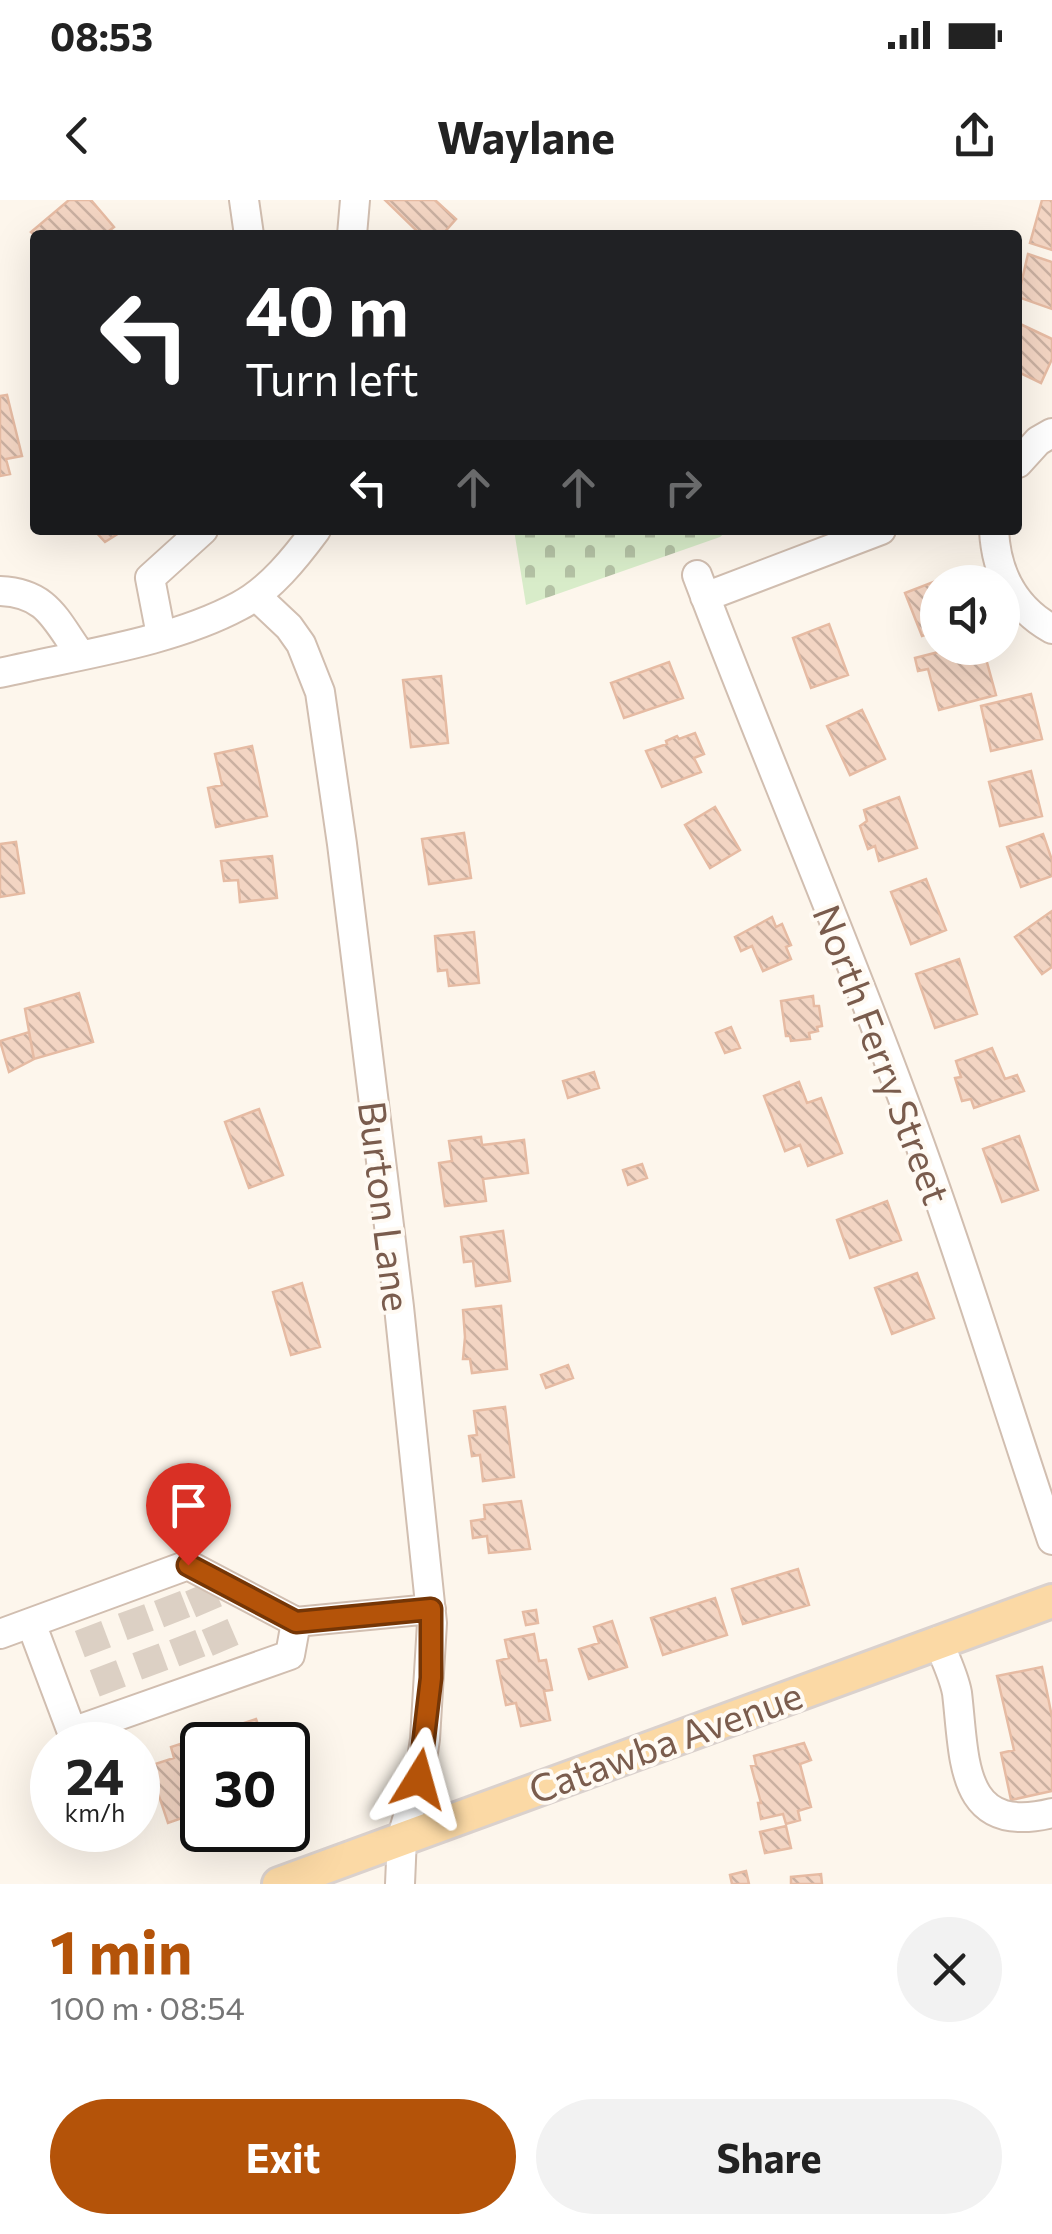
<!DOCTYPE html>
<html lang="en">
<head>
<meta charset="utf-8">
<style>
  body { margin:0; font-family:Commissioner,sans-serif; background:#f2f2f2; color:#222; height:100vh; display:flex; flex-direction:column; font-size:38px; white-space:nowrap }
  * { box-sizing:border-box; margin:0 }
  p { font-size:32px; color:#767676 }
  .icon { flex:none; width:55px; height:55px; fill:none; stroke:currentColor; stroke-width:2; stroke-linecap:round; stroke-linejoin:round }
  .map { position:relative; height:1684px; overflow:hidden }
  .side { display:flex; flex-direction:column; background:#fff; flex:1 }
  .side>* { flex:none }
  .hud { position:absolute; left:30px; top:30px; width:992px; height:305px; border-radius:10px; box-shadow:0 10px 40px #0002; background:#202124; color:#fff; overflow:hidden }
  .tools { position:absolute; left:920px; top:365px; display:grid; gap:20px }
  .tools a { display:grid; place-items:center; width:100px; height:100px; border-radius:50%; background:#fff; box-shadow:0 10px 40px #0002; font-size:50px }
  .speed { position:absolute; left:30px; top:1522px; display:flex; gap:20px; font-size:50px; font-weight:700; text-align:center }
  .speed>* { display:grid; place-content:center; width:130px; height:130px; border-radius:50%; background:#fff; box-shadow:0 10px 40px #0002; line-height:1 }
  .speed small { font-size:25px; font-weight:400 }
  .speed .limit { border:5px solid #111; border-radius:15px; background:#fff; color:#111 }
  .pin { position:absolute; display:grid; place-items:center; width:85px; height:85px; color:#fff; margin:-102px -42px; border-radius:50% 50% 50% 0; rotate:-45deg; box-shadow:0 0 10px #0007 }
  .pin .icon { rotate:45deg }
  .me { position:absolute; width:110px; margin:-55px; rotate:8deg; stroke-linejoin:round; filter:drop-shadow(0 0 8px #0008) }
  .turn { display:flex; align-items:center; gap:35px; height:210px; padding:0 50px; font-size:45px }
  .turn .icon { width:130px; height:130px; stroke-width:2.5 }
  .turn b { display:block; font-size:70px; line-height:85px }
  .lanes { display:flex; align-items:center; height:95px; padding:0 50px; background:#0003; justify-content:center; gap:50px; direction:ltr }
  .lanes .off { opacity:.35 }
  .round { display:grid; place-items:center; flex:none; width:105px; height:105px; border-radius:52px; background:#f2f2f2 }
  .overview { display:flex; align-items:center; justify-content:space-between; height:170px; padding:0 50px }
  h1 { font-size:60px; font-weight:700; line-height:75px; color:#b45309 }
  .action { display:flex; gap:20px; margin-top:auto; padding:20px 50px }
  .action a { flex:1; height:115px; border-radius:60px; background:#b45309; color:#fff; font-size:40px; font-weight:700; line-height:115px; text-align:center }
  .action a+a { background:#f2f2f2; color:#222 }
  .status { display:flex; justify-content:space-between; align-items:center; height:70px; padding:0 50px; background:#fff; direction:ltr }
  .status svg { height:28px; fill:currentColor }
  header { display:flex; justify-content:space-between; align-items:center; height:130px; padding:0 50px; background:#fff; font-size:45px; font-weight:700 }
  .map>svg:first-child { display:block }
  .cemetery { fill:url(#cemetery-stones) }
  .building { fill:url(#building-back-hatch); stroke:#e6bba3; stroke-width:2.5 }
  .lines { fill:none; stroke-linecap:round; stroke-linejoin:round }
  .minor-tunnel { stroke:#dcd0c4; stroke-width:28; stroke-dasharray:28 14; stroke-linecap:butt }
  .minor-casing { stroke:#d1beb0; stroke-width:32 }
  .major-casing { stroke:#dad1cd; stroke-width:38 }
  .minor { stroke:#fff; stroke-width:28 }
  .major { stroke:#fbd9a5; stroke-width:32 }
  .route-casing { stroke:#753606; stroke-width:25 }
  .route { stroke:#b45309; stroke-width:18 }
  .labels { text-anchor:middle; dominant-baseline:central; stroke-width:8; stroke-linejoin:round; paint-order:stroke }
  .street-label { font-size:38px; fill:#7a5c4d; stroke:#fffaf3 }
</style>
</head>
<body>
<div class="status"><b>08:53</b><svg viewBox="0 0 49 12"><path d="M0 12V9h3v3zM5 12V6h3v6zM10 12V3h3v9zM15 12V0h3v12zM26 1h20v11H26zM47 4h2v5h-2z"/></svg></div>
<header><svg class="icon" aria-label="back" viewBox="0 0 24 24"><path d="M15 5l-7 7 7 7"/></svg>Waylane<svg class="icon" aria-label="share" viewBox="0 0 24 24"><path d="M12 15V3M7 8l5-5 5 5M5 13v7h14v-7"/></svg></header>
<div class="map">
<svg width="1052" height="1684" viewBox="0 0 1052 1684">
  <defs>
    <pattern id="cemetery-stones" width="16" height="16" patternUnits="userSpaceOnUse" patternTransform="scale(2.5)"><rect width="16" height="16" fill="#d8ecc9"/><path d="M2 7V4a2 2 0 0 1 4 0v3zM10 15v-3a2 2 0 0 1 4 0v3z" fill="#b4c2a5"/></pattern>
    <pattern id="building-back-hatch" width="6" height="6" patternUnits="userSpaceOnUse" patternTransform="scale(2.5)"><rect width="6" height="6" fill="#f3d5c3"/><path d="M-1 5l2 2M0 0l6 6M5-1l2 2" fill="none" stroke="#cab0a1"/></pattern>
  </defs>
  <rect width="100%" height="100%" fill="#fdf6ec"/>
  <path class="cemetery" d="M514 330H728L720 337 526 405Z"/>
  <path class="building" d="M69 0H91L114 27 104 35 35 36 31 32Z
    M385 0H435L456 19 442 35H421Z
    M1042 0H1052V50L1030 43Z
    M1028 54 1052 62V109L1018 97Z
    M1018 123 1052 139V159L1041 183 1018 172Z
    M7 195 22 256 6 259 10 274 0 276V196Z
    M94 330H124L105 342Z
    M946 377 948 382H938V431L922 436 905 393Z
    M829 424 848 475 811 488 793 438Z
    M954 448H983L996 495 939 510 928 469 918 471 915 458Z
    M669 462 683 498 624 518 611 483Z
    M441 476 448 543 411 547 403 480Z
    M1031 494 1042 539 991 551 981 506Z
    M862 510 885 559 850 575 827 526Z
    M695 533 704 554 694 558 701 572 662 587 646 551 667 544 666 541 677 536 679 539Z
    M252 546 267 616 216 627 208 588 222 585 215 554Z
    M1031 571 1042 616 1000 626 989 582Z
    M899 597 917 648 879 661 875 646 868 649 860 626 867 621 864 610Z
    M715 607 740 650 710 668 685 625Z
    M464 633 471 678 429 684 422 639Z
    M1043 634 1052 660V676L1021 687 1007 647Z
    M16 642 24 693 0 697V644Z
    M272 656 277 698 240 702 238 680 224 681 221 661Z
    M926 679 946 730 911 744 891 692Z
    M1052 711V767L1042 774 1015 737Z
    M772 717 776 727 782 724 791 745 786 747 791 759 763 771 752 746 741 751 735 737Z
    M474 732 479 783 449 786 447 770 438 771 435 736Z
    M959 759 977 814 935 828 916 774Z
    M79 793 93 842 34 859 25 809Z
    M813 796 814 806H819L822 826 817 827 818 831 809 833 810 839 791 841 790 836H786L781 801Z
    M731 827 740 848 725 853 716 833Z
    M29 832 34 859 9 872 0 841Z
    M992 848 1005 879 1017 875 1024 891 974 908 971 899 962 901 955 878 961 877 956 861Z
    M594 872 599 888 568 898 563 881Z
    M799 882 807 903 821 898 842 953 808 966 800 945 785 951 764 896Z
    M259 909 283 975 249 988 225 922Z
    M1019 936 1038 990 1002 1002 983 949Z
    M481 937 482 945 524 940 528 973 483 979 486 1001 445 1006 439 963 452 961 449 941Z
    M642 964 647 978 628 985 623 970Z
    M887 1001 901 1040 850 1058 837 1020Z
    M503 1031 510 1081 476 1086 473 1061 464 1062 461 1037Z
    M917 1073 934 1118 892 1134 875 1088Z
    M302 1083 320 1147 291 1155 273 1092Z
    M501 1106 507 1169 472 1173 470 1159H463L465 1137 463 1110Z
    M568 1165 573 1178 546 1188 541 1175Z
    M505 1207 514 1277 483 1281 480 1255 472 1256 469 1236 477 1235 474 1211Z
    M521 1301 530 1349 489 1353 487 1336 473 1338 471 1321 485 1319 484 1305Z
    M798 1369 809 1405 743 1424 732 1389Z
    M715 1398 727 1435 663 1455 651 1418Z
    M536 1410 538 1423 526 1425 523 1412Z
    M612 1421 627 1467 589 1479 579 1449 599 1443 594 1427Z
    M534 1434 539 1461 546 1460 552 1490 544 1491 550 1520 521 1526 516 1503 506 1505 497 1461 509 1458 505 1440Z
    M1042 1467 1052 1517V1591L1011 1600 1001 1553 1014 1550 997 1476Z
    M256 1519 265 1545H202V1611L168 1623 149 1566 174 1558 171 1547Z
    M804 1543 811 1560 800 1564 811 1607 798 1611 800 1620 786 1624 783 1614 761 1619 758 1603H761L751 1566 756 1565 754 1556Z
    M786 1626 791 1648 765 1653 760 1632Z
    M746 1671 749 1684H732L730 1675Z
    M821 1674 822 1684H791V1677Z"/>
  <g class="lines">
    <path class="minor-tunnel" d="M198 1386 226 1451
      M167 1396 193 1463
      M131 1409 156 1477
      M88 1426 113 1492"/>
    <defs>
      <path id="minor" d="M244 0 249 35
        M352 35 355 0
        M1018 263 1038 241 1052 233
        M994 330C996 372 1014 408 1052 429
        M697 375C763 549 837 721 902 896 957 1042 1002 1192 1052 1340
        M0 391C47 393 55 419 80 454
        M256 396 289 427 301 444 320 492 342 644 399 1107 432 1423 425 1539 419 1579 402 1637 400 1684
        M705 397 881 330
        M161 435 150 378 203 330
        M0 473C76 455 170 443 239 406 270 390 296 357 316 330
        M31 1423 72 1532 290 1455 296 1422
        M0 1434 188 1365 296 1422 431 1409
        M938 1441C945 1458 954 1476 957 1493 965 1559 959 1636 1052 1613"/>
      <path id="major" d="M279 1684 1052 1401"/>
    </defs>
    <use href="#minor" class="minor-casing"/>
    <use href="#major" class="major-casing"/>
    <use href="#minor" class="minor"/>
    <use href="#major" class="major"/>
  </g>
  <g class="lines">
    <defs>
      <path id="route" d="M188 1365 296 1422 431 1409V1478L419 1579"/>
    </defs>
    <use href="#route" class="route-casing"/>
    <use href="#route" class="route"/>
  </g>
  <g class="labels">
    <g class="street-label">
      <text transform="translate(883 854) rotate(69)">North Ferry Street</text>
      <text transform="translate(386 1006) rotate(83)">Burton Lane</text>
      <text transform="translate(665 1541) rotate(-20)">Catawba Avenue</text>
    </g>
  </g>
</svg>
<div class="tools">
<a><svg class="icon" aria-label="sound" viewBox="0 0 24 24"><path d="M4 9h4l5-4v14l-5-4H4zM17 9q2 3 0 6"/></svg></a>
</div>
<div class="speed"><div>24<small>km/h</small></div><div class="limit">30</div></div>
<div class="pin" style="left:188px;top:1365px;background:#d93025"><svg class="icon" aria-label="arrive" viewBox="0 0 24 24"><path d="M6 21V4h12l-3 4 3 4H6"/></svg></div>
<svg class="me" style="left:419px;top:1579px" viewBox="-20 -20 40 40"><path d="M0-17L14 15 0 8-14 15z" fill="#b45309" stroke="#fff" stroke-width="4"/></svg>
<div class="hud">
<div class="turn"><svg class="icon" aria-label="left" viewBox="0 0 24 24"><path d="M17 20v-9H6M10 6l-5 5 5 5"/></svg><div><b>40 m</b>Turn left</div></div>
<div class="lanes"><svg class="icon" aria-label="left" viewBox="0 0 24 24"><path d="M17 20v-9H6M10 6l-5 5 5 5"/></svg><svg class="icon off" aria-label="ahead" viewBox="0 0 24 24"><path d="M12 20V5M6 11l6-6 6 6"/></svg><svg class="icon off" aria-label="ahead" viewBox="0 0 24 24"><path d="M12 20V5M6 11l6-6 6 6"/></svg><svg class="icon off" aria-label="right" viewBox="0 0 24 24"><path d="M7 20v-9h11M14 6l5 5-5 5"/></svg></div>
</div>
</div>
<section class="side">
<div class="overview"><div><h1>1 min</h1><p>100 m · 08:54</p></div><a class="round"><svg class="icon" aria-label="close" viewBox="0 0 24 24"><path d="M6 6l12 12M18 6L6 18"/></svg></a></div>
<div class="action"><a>Exit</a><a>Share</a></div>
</section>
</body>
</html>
